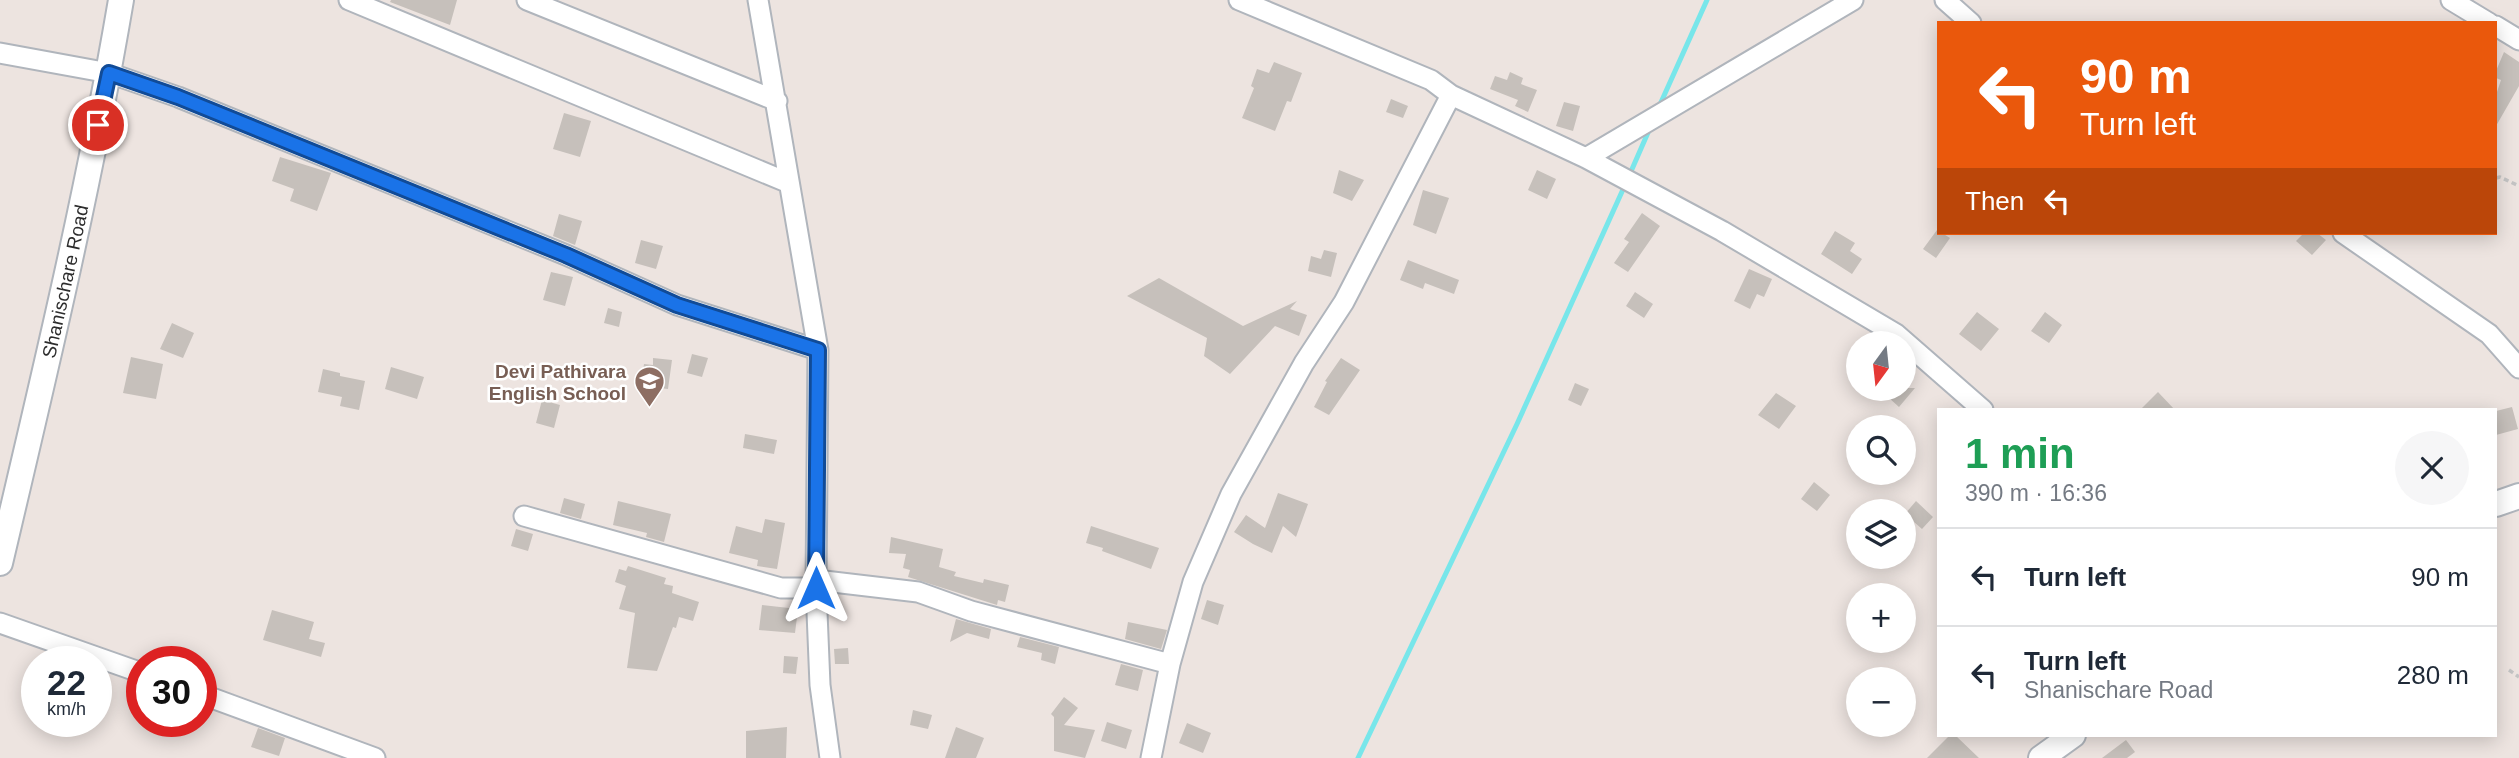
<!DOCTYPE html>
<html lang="en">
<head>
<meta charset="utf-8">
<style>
  body { margin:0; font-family:Arial,sans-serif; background:#f6f6f7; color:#1f2937; height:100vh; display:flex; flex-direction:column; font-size:26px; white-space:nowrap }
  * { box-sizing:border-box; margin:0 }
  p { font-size:23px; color:#747a83 }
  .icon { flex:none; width:38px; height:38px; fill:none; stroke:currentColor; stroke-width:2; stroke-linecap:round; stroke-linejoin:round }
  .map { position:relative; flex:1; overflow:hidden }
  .side { position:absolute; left:1937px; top:408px; width:560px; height:329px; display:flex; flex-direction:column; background:#fff; border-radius:0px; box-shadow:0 4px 18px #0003 }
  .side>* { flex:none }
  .guide { position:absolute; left:1937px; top:21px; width:560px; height:214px; border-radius:0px; box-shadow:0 4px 18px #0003; background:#ea580c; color:#fff; overflow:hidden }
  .needle { width:46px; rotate:195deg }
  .controls { position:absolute; left:1846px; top:331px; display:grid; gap:14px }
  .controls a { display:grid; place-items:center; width:70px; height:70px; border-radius:50%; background:#fff; box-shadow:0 4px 18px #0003; font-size:35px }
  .speed { position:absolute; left:21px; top:646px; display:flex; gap:14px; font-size:35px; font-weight:700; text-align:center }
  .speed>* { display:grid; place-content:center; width:91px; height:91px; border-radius:50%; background:#fff; box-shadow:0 4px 18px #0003; line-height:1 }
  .speed small { font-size:18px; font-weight:400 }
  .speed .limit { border:10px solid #d22; background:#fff; color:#111 }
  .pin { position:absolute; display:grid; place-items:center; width:60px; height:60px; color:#fff; margin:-30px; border:4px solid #fff; border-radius:50%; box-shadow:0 2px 7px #0007 }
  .me { position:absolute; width:77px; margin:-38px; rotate:0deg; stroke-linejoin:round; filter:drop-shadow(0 0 5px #0008) }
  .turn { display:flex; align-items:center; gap:24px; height:147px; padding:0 28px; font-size:32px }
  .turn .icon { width:91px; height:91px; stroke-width:2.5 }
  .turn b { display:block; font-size:49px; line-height:60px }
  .then { display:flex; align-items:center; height:66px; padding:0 28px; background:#0003; gap:14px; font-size:26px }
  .round { display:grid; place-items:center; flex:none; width:74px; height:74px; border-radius:37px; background:#f6f6f7 }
  .head { display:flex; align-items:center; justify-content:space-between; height:119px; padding:0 28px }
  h1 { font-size:42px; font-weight:700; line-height:52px; color:#1e9e55 }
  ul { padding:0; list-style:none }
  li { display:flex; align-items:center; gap:21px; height:98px; padding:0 28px; border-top:2px solid #e0e1e3 }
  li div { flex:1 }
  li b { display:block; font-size:26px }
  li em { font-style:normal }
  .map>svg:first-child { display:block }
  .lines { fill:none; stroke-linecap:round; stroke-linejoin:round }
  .stream { stroke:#78e6ea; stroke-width:5 }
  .building { fill:#c6c0bb }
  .minor-casing { stroke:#b0b5bc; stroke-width:23 }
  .tertiary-casing { stroke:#b0b5bc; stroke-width:28 }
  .path { stroke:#c4c4c4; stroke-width:3.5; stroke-dasharray:5 3.5; stroke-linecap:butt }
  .minor { stroke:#fff; stroke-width:19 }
  .tertiary { stroke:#fff; stroke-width:24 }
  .route-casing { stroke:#114b97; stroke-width:18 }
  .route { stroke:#1a73e8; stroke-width:12 }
  .labels { text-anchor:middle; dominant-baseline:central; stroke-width:5; stroke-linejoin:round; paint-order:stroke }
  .street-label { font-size:19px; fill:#2d2d2d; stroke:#fff }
  .education-label { font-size:19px; font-weight:bold; fill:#785e54; stroke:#fff; text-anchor:end }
</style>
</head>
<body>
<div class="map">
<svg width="2519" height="758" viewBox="0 0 2519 758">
  <rect width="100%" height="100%" fill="#ede4e0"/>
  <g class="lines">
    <path class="stream" d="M1658 109 1707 0
      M1629 176 1650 128
      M1358 758 1517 424 1625 185"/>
  </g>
  <path class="building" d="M391 0H457L450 25 390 2Z
    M2504 52 2519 62V86L2496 126V95L2501 80 2496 78V71Z
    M1274 62 1302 73 1291 102 1287 101 1275 131 1242 118 1254 88 1251 86 1257 69 1269 73Z
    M1510 72 1523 78 1521 84 1537 90 1528 112 1515 106 1518 100 1490 89 1495 76 1507 80Z
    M1391 99 1408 106 1403 118 1386 112Z
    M1564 102 1580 106 1573 131 1556 126Z
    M564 113 591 121 580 157 553 149Z
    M280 157 331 173 317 211 290 201 294 189 272 181Z
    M1339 170 1364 180 1352 201 1333 193Z
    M1537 170 1556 179 1547 199 1528 190Z
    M1423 190 1449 198 1436 234 1413 225Z
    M1642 213 1660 226 1628 272 1614 263 1629 242 1624 239Z
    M559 214 582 221 575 245 553 236Z
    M1937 230 1950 238 1936 258 1923 249Z
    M1835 231 1855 243 1850 251 1862 259 1852 274 1821 254Z
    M2304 233H2317L2326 240 2312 255 2296 241Z
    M641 240 663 246 656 269 635 263Z
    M1324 250 1337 253 1331 277 1308 271 1311 256 1321 259Z
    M1408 260 1459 280 1454 294 1425 283 1423 289 1400 280Z
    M1749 269 1772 279 1764 297 1757 294 1750 309 1734 301Z
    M551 272 573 277 565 306 543 300Z
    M1159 278 1243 326 1297 301 1290 309 1307 315 1299 336 1275 326 1230 374 1204 356 1207 338 1127 296Z
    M1635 292 1653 304 1644 318 1626 306Z
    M608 308 622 312 619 327 604 323Z
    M1977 312 1999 329 1981 351 1959 334Z
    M2045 312 2062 325 2049 343 2031 331Z
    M172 323 194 333 183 358 160 349Z
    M692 354 708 358 702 377 687 373Z
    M131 357 163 364 156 399 123 393Z
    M653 358 672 360 668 389 641 386 644 364 653 365Z
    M1341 358 1360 370 1329 415 1314 407 1327 382 1325 381Z
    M391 367 424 377 417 399 385 389Z
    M323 369 340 373V376L365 381 359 410 340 406 342 397 318 392Z
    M1575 383 1589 389 1581 406 1568 400Z
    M1878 388H1915L1899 407Z
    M2158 392 2175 410H2140Z
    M1776 393 1796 406 1779 429 1758 415Z
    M542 400 560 405 554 428 536 423Z
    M2512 407 2518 429 2496 435V411Z
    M745 434 777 440 774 454 743 448Z
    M1814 482 1830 495 1817 511 1801 499Z
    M1278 493 1308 504 1296 537 1283 526 1272 553 1253 544 1234 532 1246 515 1265 528Z
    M564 498 585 504 581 519 560 513Z
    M618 501 671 514 664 542 646 537 647 533 613 525Z
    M1916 501 1933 517 1922 529 1905 514Z
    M765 519 785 523 777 569 757 566 758 560 729 553 736 526 762 533Z
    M1091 526 1159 548 1151 569 1102 551 1103 548 1086 543Z
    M516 529 533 534 528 551 511 546Z
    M891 537 943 549 939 567 956 572 954 576 983 583 984 579 1009 585 1005 602 998 600 997 605 908 577 910 570 903 568 906 554 889 553Z
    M628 566 666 578 664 584 673 586 672 593 699 602 693 621 679 617 676 628 673 627 657 671 627 668 635 613 619 609 626 586 615 582 619 569 626 571Z
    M1207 600 1224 605 1218 625 1201 619Z
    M762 605 798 609 795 633 759 630Z
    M272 610 314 622 309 639 325 643 321 657 263 640Z
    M956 619 991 629 989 639 967 633 950 642Z
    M1128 622 1167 630 1161 649 1125 639Z
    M1020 637 1059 647 1055 664 1041 660 1042 653 1017 647Z
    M848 648 849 664H835L834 649Z
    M784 656 798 657 796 674 783 673Z
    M1121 664 1143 670 1138 691 1115 685Z
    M1064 697 1078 708 1064 725 1095 730 1085 758 1054 751V717L1051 714Z
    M913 710 932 715 928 729 910 725Z
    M1107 722 1132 730 1126 749 1101 741Z
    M1187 723 1211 733 1203 753 1179 743Z
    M787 727 786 758H746V731Z
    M956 727 984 738 976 758H945Z
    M258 728 285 738 279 756 251 747Z
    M1950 735H1955L1979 758H1927Z
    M2126 740 2135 752 2127 758H2102Z"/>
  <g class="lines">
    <defs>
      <path id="minor" d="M349 0 789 183
        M527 0 777 101
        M758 0 818 350 816 588 820 685 830 758
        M1239 0 1431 80 1451 95 1586 158 1722 231 1896 334 1983 410
        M1945 0 1971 23
        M2451 0 2489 23
        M2496 26 2519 40
        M0 53 109 73 178 97 566 255 677 305 818 350
        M1586 158 1853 0
        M2343 233 2489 334 2519 368
        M524 516 781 588H816
        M816 580 918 592 971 611 1170 664
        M0 623 142 673
        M201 694 375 758
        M1151 758 1170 664 1193 582 1231 494 1304 363 1344 302 1451 95"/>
      <g id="tertiary">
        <path d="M2496 504 2519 496"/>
        <path id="s1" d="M0 563C44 376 89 189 121 0"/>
        <path d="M2041 758 2073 735"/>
      </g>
    </defs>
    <use href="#minor" class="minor-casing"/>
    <use href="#tertiary" class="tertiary-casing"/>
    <path class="path" d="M2496 178 2500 177 2519 186
      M2509 670 2519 677"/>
    <use href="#minor" class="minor"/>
    <use href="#tertiary" class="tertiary"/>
  </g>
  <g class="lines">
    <defs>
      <path id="route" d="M98 125 109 73 178 97 566 255 677 305 818 350 816 588"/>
    </defs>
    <use href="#route" class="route-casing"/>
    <use href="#route" class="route"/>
  </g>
  <defs>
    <symbol id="school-pin" viewBox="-11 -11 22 30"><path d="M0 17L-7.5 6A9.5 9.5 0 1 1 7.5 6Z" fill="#8d6e63" stroke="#fff"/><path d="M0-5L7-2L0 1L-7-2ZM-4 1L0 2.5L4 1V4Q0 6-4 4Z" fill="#fff"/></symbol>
  </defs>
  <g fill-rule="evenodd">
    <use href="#school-pin" x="632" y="364" width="35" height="47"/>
  </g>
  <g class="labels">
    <g class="street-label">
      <text stroke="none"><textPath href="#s1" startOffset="289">Shanischare Road</textPath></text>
    </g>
    <g class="education-label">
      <text x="626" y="371">Devi Pathivara<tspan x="626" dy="22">English School</tspan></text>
    </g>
  </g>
</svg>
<div class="controls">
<a><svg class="needle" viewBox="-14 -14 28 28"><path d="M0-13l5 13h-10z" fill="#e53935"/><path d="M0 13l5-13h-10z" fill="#747a83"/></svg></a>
<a><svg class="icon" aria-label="search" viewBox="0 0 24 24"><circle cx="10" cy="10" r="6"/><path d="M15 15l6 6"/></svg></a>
<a><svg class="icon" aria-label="layers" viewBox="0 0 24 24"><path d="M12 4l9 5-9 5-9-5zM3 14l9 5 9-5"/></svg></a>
<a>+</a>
<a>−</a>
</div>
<div class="speed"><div>22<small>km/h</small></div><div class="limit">30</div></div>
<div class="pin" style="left:98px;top:125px;background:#d93025"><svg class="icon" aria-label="arrive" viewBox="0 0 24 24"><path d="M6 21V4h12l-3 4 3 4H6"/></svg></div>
<svg class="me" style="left:816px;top:588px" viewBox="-20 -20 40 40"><path d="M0-17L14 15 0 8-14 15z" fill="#1a73e8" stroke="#fff" stroke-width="4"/></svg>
<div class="guide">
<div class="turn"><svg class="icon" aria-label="left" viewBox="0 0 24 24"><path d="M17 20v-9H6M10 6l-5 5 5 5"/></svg><div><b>90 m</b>Turn left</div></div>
<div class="then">Then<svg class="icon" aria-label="left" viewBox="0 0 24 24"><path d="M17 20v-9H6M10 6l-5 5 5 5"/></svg></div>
</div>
<section class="side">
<div class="head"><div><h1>1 min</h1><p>390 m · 16:36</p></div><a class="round"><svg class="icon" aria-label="close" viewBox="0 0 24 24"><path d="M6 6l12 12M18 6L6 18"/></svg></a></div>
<ul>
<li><svg class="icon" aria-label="left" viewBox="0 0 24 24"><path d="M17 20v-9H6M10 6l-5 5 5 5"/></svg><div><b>Turn left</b></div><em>90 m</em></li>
<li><svg class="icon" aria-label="left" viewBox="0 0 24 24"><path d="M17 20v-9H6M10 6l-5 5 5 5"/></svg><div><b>Turn left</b><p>Shanischare Road</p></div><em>280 m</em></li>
</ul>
</section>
</div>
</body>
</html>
